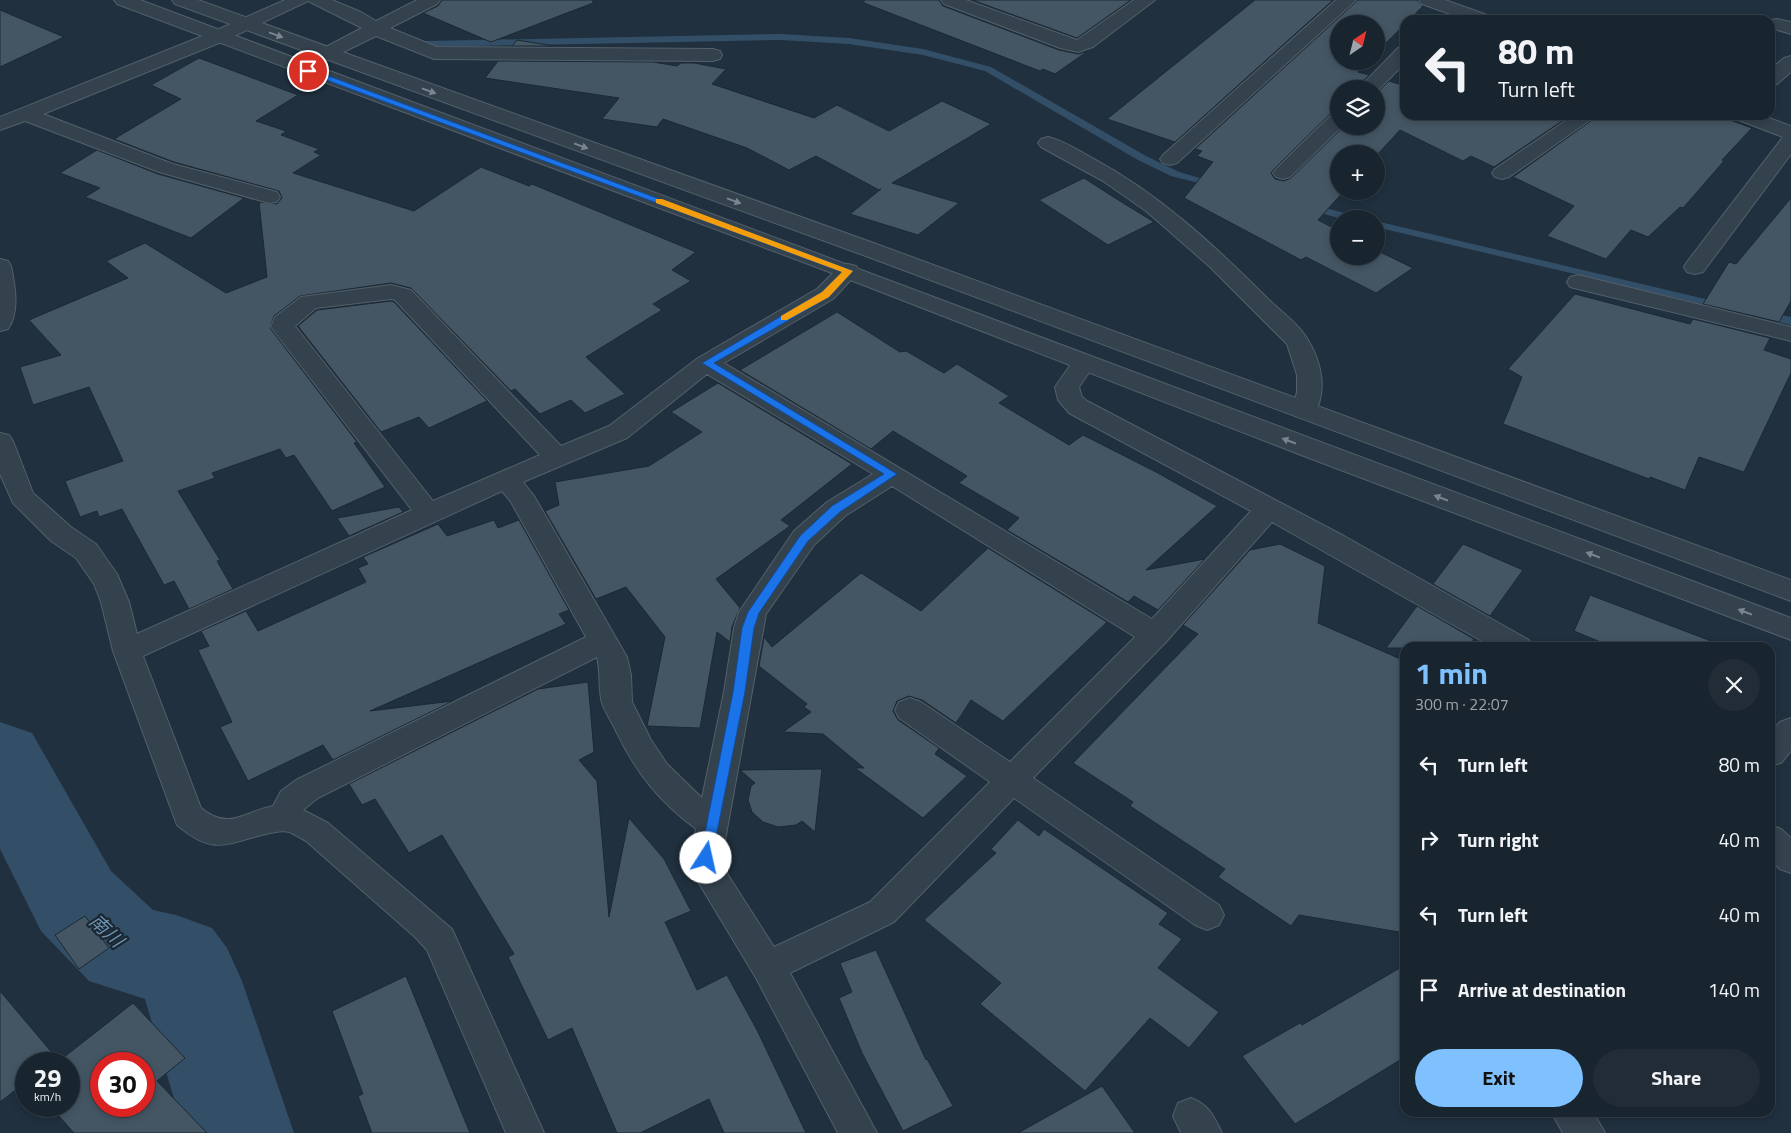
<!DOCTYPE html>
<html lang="en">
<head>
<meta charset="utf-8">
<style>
  body { margin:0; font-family:"Titillium Web","Noto Sans JP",sans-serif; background:#212c36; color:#f1f3f6; height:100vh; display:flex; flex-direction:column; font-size:19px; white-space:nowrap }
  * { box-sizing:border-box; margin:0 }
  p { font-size:16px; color:#9fa4aa }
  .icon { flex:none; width:28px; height:28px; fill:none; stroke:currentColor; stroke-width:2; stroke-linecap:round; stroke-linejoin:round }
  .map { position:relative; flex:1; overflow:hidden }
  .drawer { position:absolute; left:1400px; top:642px; width:375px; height:475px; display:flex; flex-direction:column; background:#18242e; border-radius:15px; box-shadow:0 2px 8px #0003,0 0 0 1px #36414a }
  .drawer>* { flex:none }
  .banner { position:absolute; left:1400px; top:15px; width:375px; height:105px; border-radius:15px; box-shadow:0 2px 8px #0003,0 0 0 1px #36414a; background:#18242e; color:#f1f3f6; overflow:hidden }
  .needle { width:32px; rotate:35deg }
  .tools { position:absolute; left:1330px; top:15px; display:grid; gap:10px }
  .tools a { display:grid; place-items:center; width:55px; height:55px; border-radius:50%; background:#18242e; box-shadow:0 2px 8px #0003,0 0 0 1px #36414a; font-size:25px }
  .speed { position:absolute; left:15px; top:1052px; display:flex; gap:10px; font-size:25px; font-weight:700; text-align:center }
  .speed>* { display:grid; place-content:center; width:65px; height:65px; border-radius:50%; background:#18242e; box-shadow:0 2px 8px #0003,0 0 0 1px #36414a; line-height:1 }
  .speed small { font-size:12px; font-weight:400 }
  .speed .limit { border:8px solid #d22; background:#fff; color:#111 }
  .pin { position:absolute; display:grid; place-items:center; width:42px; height:42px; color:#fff; margin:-21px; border:2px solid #fff; border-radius:50%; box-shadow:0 1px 5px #0007 }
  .me { position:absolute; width:55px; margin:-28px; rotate:10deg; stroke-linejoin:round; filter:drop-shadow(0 0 4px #0008) }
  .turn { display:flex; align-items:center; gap:18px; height:105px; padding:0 15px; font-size:22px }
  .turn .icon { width:65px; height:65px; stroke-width:2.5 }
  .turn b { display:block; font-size:35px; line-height:42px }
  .round { display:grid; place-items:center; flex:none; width:52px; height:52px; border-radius:26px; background:#212c36 }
  .summary { display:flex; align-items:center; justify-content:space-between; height:85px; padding:0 15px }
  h1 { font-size:30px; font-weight:700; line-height:38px; color:#7fc0ff }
  .primary-button { display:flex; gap:10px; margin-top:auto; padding:10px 15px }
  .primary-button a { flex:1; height:58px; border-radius:30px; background:#7fc0ff; color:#111; font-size:20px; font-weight:700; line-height:58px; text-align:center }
  .primary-button a+a { background:#212c36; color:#f1f3f6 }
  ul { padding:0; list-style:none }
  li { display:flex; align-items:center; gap:15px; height:75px; padding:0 15px }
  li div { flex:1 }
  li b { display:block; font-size:19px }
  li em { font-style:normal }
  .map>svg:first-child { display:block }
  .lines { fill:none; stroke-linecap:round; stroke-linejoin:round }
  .stream { fill:#324f67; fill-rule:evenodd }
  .river { fill:#324f67; fill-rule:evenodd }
  .building { fill:#445664; stroke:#1c2934; fill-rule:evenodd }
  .minor-casing { stroke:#53606b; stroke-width:2 }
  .tertiary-casing { stroke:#53606b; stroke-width:2 }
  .minor { fill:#34424e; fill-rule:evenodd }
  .tertiary { fill:#34424e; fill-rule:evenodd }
  .oneway { fill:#788692 }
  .route { fill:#1a73e8; stroke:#114b97 }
  .slow { fill:#f59e0b }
  .labels { text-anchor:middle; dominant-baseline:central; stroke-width:4.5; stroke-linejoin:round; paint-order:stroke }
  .near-water-label { font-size:19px; font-style:italic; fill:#6d92b0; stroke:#1a2732 }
</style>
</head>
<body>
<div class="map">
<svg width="1791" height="1133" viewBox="0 0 1791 1133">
  <rect width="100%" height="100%" fill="#20303e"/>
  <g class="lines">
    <path class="stream" d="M780 34 849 38 923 49 991 67 1146 156 1179 172 1220 184 1215 187 1171 176 1138 160 985 71 923 55 849 44 780 40 426 47 421 44 426 41Z
      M1309 204 1361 217 1362 219H1343L1305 209V205Z
      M1376 221 1722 303 1728 306 1722 309 1376 227Z
      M1762 311 1791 317V325L1758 317 1756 315Z"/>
    <path class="river" d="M0 722 32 733 111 871 153 910 176 915 212 928 227 948 242 981 294 1133H184L145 999 89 981 41 931 0 849Z"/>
  </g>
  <path class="building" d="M442 0H593V3L491 42 423 13 438 6Z
    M864 0H939L943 6 1059 50 1078 54 1088 51 1055 74 1043 69 1040 71 864 3Z
    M972 0H1131L1077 38Z
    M1255 0H1333L1175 142 1107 119Z
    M1358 0H1417L1423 6 1409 20H1405V24L1376 53V24H1339V61H1368L1358 72 1369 75 1356 89H1339V110L1331 113 1275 168 1271 173 1275 179 1284 181 1291 178 1344 126H1376V94L1389 81 1405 86V115H1571L1494 167 1471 156 1463 161 1400 130 1376 156V154H1339V191H1344L1318 220 1339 231V256H1376V250L1413 268 1376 293 1306 257 1301 260 1184 198 1213 162 1197 156 1202 151 1195 149Z
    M0 10 64 37 0 67Z
    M517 40 554 46H512Z
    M199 58 298 95 256 121 286 131 281 135 319 149 314 152 321 155 293 173 414 211 481 167 529 186 532 184 696 252 672 270 691 281 653 304 662 310 586 357 625 394 585 413 571 400 540 414 515 389 511 391 411 288 391 283 300 296 274 316 270 328 357 442 354 443 385 487 332 511 294 455 286 458 280 449 212 473 215 478 178 491 220 560 217 561 233 589 189 609 174 581 164 585 122 509 99 517 97 511 80 517 65 481 123 461 89 387 33 405 20 367 61 355 29 320 128 278 106 261 145 243 226 293 267 277 259 202 277 204 282 198 279 191 174 162 114 139 181 99 151 85Z
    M498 61 653 62 677 66 681 63H694L726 69 712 84 814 118 837 105 889 131 942 101 991 124 892 183 959 203 918 235 850 214 881 189 879 190 816 156 789 170 747 148 663 119 657 127 602 119 619 98 485 78Z
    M1599 115H1716L1752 128 1722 160 1724 161 1683 208 1680 207 1648 237 1631 230 1606 259 1547 236 1574 206 1513 177Z
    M97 150 158 174 244 198 191 238 85 197 100 188 60 173Z
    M1084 178 1115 198 1154 222 1108 245 1039 200Z
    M1791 198V301L1779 322 1703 304 1729 262 1736 264Z
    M1575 294 1690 324 1693 319 1770 338 1764 350 1791 359V373L1744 472 1699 457 1685 490 1650 477 1649 479 1503 424 1522 377 1508 369Z
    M391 301 394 302 487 401 429 428 419 417 381 432 298 326 317 310Z
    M837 312 900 352 906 351 944 373 957 364 1009 396 999 403 1069 445 1083 435 1156 472 1217 506 1146 570 1205 559 1158 610 1134 596 1128 602 1007 530 1019 518 959 483 967 476 893 431 871 449 740 370Z
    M718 383 852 464 781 520 790 526 716 579 740 608 732 627 730 642 717 632 700 728 647 726 665 637 626 587 596 599 545 511 559 505 555 482 649 466 702 432 671 412Z
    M399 507 403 512 349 536 337 518Z
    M494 520 498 528 519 520 569 610 559 614 566 624 370 711 453 701 333 760 323 745 248 781 220 727 232 722 198 650 209 646 201 631 246 611 258 631 366 582 358 568 368 564 363 557 438 524 447 536Z
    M1280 544 1325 566 1318 623 1405 661 1403 872 1405 873V933L1299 915 1291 926 1218 877 1225 869 1130 806 1133 802 1073 763 1198 634 1183 625 1250 550Z
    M1463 544 1523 570 1490 616 1433 584Z
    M988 548 1107 622 1003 721 971 700 956 723 922 700 909 696 897 701 893 711 898 720 939 748 935 754 967 776 923 818 855 768H864L823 734 783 732 811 712 804 707 807 704 759 666 764 637 772 647 861 573 921 611Z
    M1590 595 1719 644 1718 648H1615L1574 631Z
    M1417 606 1474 639 1468 648H1386Z
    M588 682 594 752 579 760 597 781 609 917 629 818 664 859 691 911 665 922 697 990 727 975 758 1032 806 1133H724L709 1099 640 1133H617L572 1028 548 1040 508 957 514 954 442 835 409 853 375 799 362 805 349 784 538 689Z
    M822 769 815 832 802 821 796 825 778 827 763 822 752 812 748 800 751 786 755 783 740 770Z
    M1018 820 1039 836 1044 829 1168 913 1159 924 1182 939 1158 968 1219 1012 1189 1048 1150 1018 1085 1091 980 1004 1001 983 924 920 996 853 991 849Z
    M85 916 109 948 79 969 55 935Z
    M876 950 926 1060 927 1059 953 1106 903 1131 862 1053 839 998 852 992 840 963Z
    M1405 965V1057L1295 1124 1242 1056 1300 1023 1302 1025Z
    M406 976 470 1133H372L358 1096 363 1094 332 1011Z
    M0 991 59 1061 133 1003 185 1058 157 1081 207 1133H74L50 1106H69V1064H26V1082L0 1102ZM101 1064H144V1106H101Z
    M1102 1086 1135 1133H1018Z"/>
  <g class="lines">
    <defs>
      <path id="minor" d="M285 0H332L361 12 376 21 417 0H440L437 4 390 28 437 47 713 49 720 51 722 55 720 59 713 61 434 59 376 36 327 60 320 58 318 54 320 50 362 28 308 1 224 41 43 114 173 164 277 192 280 197 277 202 269 203 159 172 25 121 0 130V117L210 33Z
        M941 0H966L1077 40 1134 0H1155L1093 47 1078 52 1060 48 944 4Z
        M1336 0H1356L1177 163 1170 165 1163 163 1160 159 1163 155Z
        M1419 0H1445L1490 16 1493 20H1467L1422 4Z
        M1777 19 1791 22V34L1771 28V20Z
        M1405 46V63L1376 92V89H1358L1398 48Z
        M1791 56V72L1777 84 1770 86V70L1784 58Z
        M1339 112V126H1342L1290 177 1283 179 1276 177 1273 173 1276 169 1332 114Z
        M1574 115H1597L1509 177 1502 179 1495 177 1492 173 1495 169Z
        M1733 115H1761L1791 126V154L1703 272 1695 274 1687 272 1684 267 1687 262 1783 137 1736 119Z
        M1048 137C1064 141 1078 150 1092 158 1159 194 1213 244 1266 297 1280 311 1299 324 1308 340 1322 363 1328 392 1313 416L1304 418 1295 416 1292 410 1297 392V375L1287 344 1209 266 1146 211 1103 181 1041 147 1038 143 1041 139Z
        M0 259 8 261 11 266C15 285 20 312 8 329L0 331Z
        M848 264 856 266 859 271 833 299 724 363 1152 619 1251 511 1069 413 1058 400 1055 387 1076 357 1084 354 1092 357 1096 362 1079 387 1082 397 1087 401 1344 536 1529 640 1533 648H1494L1272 522 1165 643 1033 778 1219 905 1224 915 1219 925 1207 930 1195 925 1014 798 894 922 790 973 877 1133H838L756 978 697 880 690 857 696 829C658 800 637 774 616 731 612 722 605 712 602 703 598 689 601 672 597 657L318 798 303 810 328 823 452 929 544 1133H506L427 950 415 937 306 841C300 838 295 834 289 832 283 830 276 832 270 833 227 842 216 858 177 825L113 651 101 602 94 584 76 558 51 541 13 503 0 474V433L9 435 13 441 33 493 71 527 96 544 117 574 129 602 137 634 412 510 271 327 275 317 301 297 391 285 411 290 561 446 609 426 698 358 817 289 840 266ZM391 299 395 300 540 455 433 501 295 326 316 308ZM707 374 873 474 827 502 794 531 739 612 734 628 724 692 702 798 667 764 651 740 632 702 631 675 627 657 534 496 523 482 627 438ZM892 486 1135 637 1010 762 921 702 910 698 899 702 895 710 899 718 990 782 870 902 774 947 728 875 722 857 766 614 814 545 845 516ZM502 491 511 502 586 637 296 780 281 791 273 806C243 812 229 831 201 808L143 656Z
        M1578 275 1791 327V341L1570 287 1567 282 1570 277Z
        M1791 718V751L1781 763 1770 766V733L1780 722Z
        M1770 825 1781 829 1791 838V873L1780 869 1770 860Z
        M1191 1098C1209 1105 1214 1116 1222 1133H1181L1173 1116 1178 1103Z
        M1551 1112H1593L1605 1133H1563Z"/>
      <path id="tertiary" d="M114 0H140L1791 618V640L1309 458 840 276 117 4Z
        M172 0H198L879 245 1791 580V601L863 255 175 4Z"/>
    </defs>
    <use href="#minor" class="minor-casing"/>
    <use href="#tertiary" class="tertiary-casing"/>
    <use href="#minor" class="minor"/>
    <use href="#tertiary" class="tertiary"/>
  </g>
  <defs><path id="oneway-solid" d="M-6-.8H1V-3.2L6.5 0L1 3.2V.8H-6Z" transform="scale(1.25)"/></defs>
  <g class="oneway">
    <use href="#oneway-solid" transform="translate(276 35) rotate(20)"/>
    <use href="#oneway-solid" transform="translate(429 91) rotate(20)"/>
    <use href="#oneway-solid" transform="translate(581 146) rotate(20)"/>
    <use href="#oneway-solid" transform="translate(734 201) rotate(20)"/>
    <use href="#oneway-solid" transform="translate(1289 441) rotate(-159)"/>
    <use href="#oneway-solid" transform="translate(1441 498) rotate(-159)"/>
    <use href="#oneway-solid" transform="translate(1593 555) rotate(-159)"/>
    <use href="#oneway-solid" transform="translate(1745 612) rotate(-159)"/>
  </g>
  <path class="route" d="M305 69H310L853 271 829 297 714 363 897 474 840 512 808 541 759 613 754 628 745 692 711 862H702L700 858 733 692 742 628 748 612 800 536 832 506 884 474 702 363 822 292 842 272 305 72Z"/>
  <path class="slow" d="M656 199H662L853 271 829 297 787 320H781V316L822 292 842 272 656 203Z"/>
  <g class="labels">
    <g class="near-water-label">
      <text transform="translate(107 930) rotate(43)">南川</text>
    </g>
  </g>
</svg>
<div class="tools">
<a><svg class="needle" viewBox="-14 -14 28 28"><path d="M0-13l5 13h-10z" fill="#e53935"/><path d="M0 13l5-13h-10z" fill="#9fa4aa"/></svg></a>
<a><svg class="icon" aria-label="layers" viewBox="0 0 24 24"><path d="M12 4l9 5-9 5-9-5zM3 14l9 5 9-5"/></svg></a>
<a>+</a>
<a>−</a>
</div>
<div class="speed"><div>29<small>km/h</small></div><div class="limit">30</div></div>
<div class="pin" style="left:308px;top:71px;background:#d93025"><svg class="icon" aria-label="arrive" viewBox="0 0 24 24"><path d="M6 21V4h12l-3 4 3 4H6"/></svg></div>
<svg class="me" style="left:706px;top:858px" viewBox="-20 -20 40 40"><circle r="19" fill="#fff"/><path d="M0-13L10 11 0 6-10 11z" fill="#1a73e8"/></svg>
<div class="banner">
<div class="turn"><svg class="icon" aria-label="left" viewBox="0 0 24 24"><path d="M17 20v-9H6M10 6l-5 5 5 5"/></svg><div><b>80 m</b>Turn left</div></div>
</div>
<section class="drawer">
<div class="summary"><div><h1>1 min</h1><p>300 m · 22:07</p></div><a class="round"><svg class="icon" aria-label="close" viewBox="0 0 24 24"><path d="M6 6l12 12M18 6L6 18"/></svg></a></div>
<ul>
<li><svg class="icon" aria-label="left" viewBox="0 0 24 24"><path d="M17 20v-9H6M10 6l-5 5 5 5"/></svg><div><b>Turn left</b></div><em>80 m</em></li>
<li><svg class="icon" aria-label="right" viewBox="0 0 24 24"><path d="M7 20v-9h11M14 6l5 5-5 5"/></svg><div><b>Turn right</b></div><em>40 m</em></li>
<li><svg class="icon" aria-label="left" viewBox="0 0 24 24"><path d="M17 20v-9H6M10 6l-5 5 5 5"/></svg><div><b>Turn left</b></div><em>40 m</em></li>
<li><svg class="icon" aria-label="arrive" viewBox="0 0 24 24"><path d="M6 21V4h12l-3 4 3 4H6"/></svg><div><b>Arrive at destination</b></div><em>140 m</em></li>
</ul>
<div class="primary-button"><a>Exit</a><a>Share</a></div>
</section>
</div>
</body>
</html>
